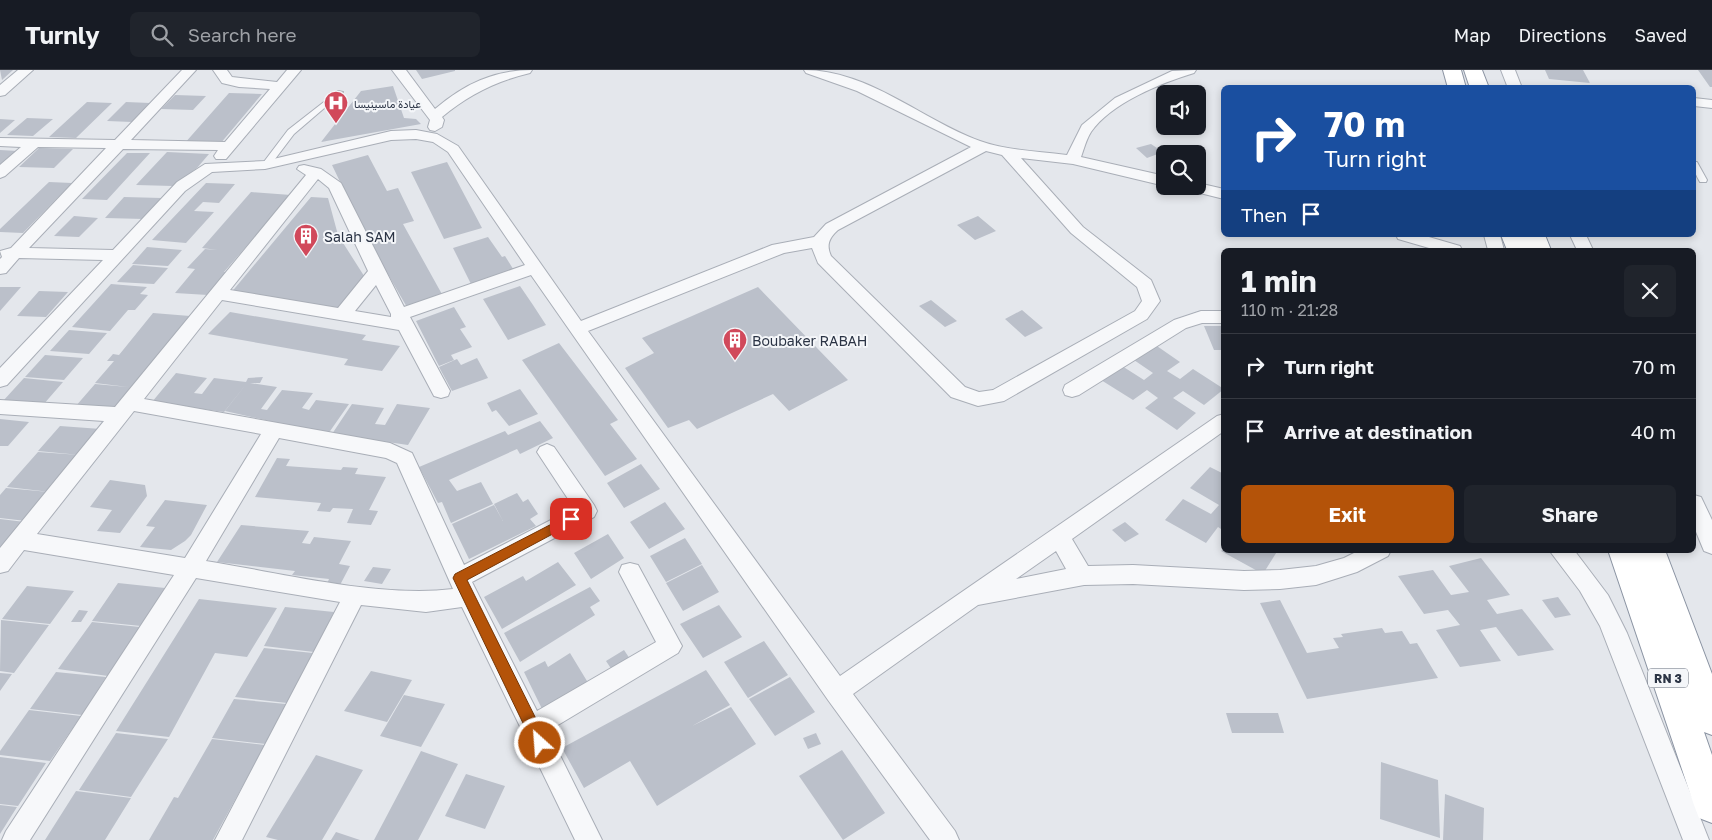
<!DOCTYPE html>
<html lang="en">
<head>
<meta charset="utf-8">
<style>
  body { margin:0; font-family:"Golos Text",Vazirmatn,sans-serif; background:#20242c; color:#f1f3f6; height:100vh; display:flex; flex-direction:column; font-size:19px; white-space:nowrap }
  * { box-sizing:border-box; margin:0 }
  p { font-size:16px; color:#9ea1a6 }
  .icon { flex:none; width:28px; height:28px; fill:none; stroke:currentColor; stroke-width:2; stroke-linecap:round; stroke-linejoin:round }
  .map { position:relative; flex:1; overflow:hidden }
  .sheet { position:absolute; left:1221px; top:178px; width:475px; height:305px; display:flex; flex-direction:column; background:#171b24; border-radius:8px; box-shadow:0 2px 8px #0003 }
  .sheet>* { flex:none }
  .hud { position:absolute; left:1221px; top:15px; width:475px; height:152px; border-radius:8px; box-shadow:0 2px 8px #0003; background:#1a4fa0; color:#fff; overflow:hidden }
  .fabs { position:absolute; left:1156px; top:15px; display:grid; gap:10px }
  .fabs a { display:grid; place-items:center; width:50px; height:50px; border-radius:8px; background:#171b24; box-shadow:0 2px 8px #0003; font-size:25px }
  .pin { position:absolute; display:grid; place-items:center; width:42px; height:42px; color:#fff; margin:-21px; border-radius:10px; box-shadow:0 2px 8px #0006 }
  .me { position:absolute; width:55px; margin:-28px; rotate:334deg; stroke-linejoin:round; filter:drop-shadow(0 0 4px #0008) }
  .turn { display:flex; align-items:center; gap:18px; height:105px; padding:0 20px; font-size:22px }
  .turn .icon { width:65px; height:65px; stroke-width:2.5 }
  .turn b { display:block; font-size:35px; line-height:42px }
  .then { display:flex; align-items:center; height:48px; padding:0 20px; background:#0003; gap:10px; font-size:19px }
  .round { display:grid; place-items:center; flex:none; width:52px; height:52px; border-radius:8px; background:#20242c }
  .overview { display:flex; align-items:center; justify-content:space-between; height:85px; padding:0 20px }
  h1 { font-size:30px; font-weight:700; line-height:38px }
  .button { display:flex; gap:10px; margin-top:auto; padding:10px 20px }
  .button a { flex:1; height:58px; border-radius:8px; background:#b45309; color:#fff; font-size:20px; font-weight:700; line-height:58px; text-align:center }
  .button a+a { background:#20242c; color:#f1f3f6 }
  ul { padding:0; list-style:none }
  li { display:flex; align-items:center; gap:15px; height:65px; padding:0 20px; border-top:1px solid #363941 }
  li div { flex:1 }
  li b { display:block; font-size:19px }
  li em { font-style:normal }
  header { display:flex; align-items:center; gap:30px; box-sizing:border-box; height:70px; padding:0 25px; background:#171b24; border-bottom:1px solid #363941 }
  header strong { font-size:24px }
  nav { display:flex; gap:28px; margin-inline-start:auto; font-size:18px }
  .search { width:350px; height:45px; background:#20242c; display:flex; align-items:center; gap:12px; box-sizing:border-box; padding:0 18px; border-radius:8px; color:#9ea1a6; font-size:19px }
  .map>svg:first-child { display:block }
  .building { fill:#bbc0ca }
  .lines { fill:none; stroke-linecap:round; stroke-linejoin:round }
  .lane-casing { stroke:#a9aeb7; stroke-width:2 }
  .street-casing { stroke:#a9aeb7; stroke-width:2 }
  .highway-casing { stroke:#8b94a3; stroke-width:2 }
  .lane { fill:#f7f8fa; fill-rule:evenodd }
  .street { fill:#f7f8fa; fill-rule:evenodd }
  .highway { fill:#fff; fill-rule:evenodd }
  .route { fill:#b45309; stroke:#753606 }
  .labels { text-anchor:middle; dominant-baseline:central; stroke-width:4; stroke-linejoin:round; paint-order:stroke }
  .far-poi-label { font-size:11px; fill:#2b3445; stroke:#f4f6f9; text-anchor:start }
  .shield { fill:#f4f6f9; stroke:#676e7b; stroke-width:1 }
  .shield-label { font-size:12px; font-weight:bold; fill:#2b3445 }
  .poi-label { font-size:14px; fill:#2b3445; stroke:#f4f6f9; text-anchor:start }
</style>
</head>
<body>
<header>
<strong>Turnly</strong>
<div class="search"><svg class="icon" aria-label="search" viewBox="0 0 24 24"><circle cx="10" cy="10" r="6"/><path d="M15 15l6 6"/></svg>Search here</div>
<nav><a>Map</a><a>Directions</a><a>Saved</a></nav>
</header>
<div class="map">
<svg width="1712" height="770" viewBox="0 0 1712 770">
  <rect width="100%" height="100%" fill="#e4e7ec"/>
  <path class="building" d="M0 0H13L2 10Z
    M416 0H455V1L422 9Z
    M1545 0H1583L1590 13 1549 9Z
    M1698 0H1712V17H1710Z
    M393 16 404 48 416 49 421 54 321 72 361 21Z
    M229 23 262 24 220 74H184Z
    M175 25 206 26 193 40 161 39Z
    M87 32 112 33 76 68 49 67Z
    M126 32 150 33 132 52 107 51Z
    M27 48 53 49 33 66 7 65Z
    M0 49 15 50 0 63Z
    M1151 74 1163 82 1147 88 1136 78Z
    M39 78 73 79 54 98 19 97Z
    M0 80 18 81 0 97Z
    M167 82 209 84 197 98 173 116 136 115Z
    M127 83H150L107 130 82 129Z
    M368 85 387 121 398 118 414 151 403 154 443 226 408 239 366 166 332 95Z
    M447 92 482 158 444 169 411 102Z
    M49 112 72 113 23 163 0 162V159Z
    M206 113 235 114 219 133 203 132 194 141 214 142 186 173 152 170Z
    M251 122 291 125 224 202H226L208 225 175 223 195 199 187 198 205 179 217 180 202 178Z
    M124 127 162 128 144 149 105 148Z
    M311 127 328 128 338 165 366 209 341 241 230 224Z
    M74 146 98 148 79 167 54 166Z
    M978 146 996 161 975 170 957 155Z
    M488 167 502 187 505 186 515 202 472 216 453 178Z
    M147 177 182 180 168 196 132 194Z
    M133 195 168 198 154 214 117 212Z
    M111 214 147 217 140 224 148 225 135 240H128L110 261 72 257Z
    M520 216 533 235 508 245 533 235 546 255 508 270 483 229Z
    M0 217H21L0 241Z
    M758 217 848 310 789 341 773 324 697 359 689 350 668 358 625 298 654 283 642 268Z
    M39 221 68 222 46 247 17 246Z
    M931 230 957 251 945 257 919 236Z
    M454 237 466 257 460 259 472 277 451 285 454 290 439 296 416 251Z
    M1022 240 1043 258 1025 267 1005 249Z
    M230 242 366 265 362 270 400 276 382 301 344 295 348 289 208 264Z
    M153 243 190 246 116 341 75 337 95 314 128 317 95 313 114 291H107L113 284 119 285Z
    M1204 256H1224V280H1214Z
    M69 260 107 263 89 284 50 281Z
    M559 273 618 350 610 354 637 389 605 406 522 290Z
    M1154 274 1180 292 1167 301 1180 309 1193 299 1224 319 1204 335 1183 321 1173 328 1196 343 1177 360 1145 338 1158 328 1147 320 1133 330 1101 310 1122 296 1144 310 1153 303 1131 288Z
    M45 285 83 288 64 310 25 307Z
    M477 288 488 308 452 321 439 297 457 289 461 295Z
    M176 303 207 308 194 323 202 324 214 308 246 312 248 308 263 307 260 313H250L277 317 261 339 267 340 282 320 313 323 302 338 309 340 316 330 349 334 328 364 225 341 247 313 224 342 152 332Z
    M24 308 63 312 43 335 3 331Z
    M520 319 538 344 509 356 496 340 492 342 487 333Z
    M352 334 384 338 375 354 385 355 397 334 430 338 408 375 332 364Z
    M0 349 29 352 8 376H0Z
    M540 351 553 368 520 384 517 379 449 410 457 421 481 412 493 434 451 453 442 432 438 433 419 397 505 361 508 365Z
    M60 356 101 359 80 385 38 381Z
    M38 382 80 385 50 422 7 417Z
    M277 388 290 389 286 396 341 400 343 397 358 398 355 404 386 407 369 440 378 441 371 455 347 453 353 439 333 438 330 442 317 441 321 433 255 427Z
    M641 394 660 419 624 438 607 413Z
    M1210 397 1224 404V461L1218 457 1206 473 1165 450 1183 429 1211 444 1219 435 1190 418Z
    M110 410 145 415 147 426 120 463 97 461 112 440 90 437Z
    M6 418 49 422 26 451 0 448V425Z
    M517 423 523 432 528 429 538 444 530 449 536 456 469 489 452 454 494 435 503 451 494 434Z
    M165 430 207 435 191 465 185 471 171 480 140 477 155 457 146 456Z
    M665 432 685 459 649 479 630 452Z
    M0 449 25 452 0 481Z
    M1125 452 1139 464 1125 472 1112 460Z
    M241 455 309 461 302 473 310 474 314 467 351 471 339 494 350 496 340 515 327 514 329 509 292 505 295 501 217 492Z
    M608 464 624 488 591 509 574 483Z
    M685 468 702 494 666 512 650 486Z
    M1224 478V480H1278L1263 504 1221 481Z
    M1481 488 1510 525 1487 530 1497 544 1522 539 1554 580 1518 586 1496 557 1480 560 1501 591 1460 597 1436 560 1460 555 1448 540 1424 544 1398 506 1433 500 1451 525 1469 522 1449 496Z
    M558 492 576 515 502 559 484 527 523 506 526 511Z
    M702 495 719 522 683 541 666 513Z
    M373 497 391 499 382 514 364 511Z
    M118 513 165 518 141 556 92 551Z
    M27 516 74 521 50 554 2 549Z
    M590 517 600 531 590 537 595 545 520 592 504 563Z
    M1558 527 1571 545 1555 548 1542 530Z
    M199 529 277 538 247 587 215 583 169 667 116 661Z
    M1280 530 1307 583 1339 578 1333 568 1343 567 1341 564 1382 558 1385 563 1402 561 1410 574 1417 573 1438 608 1307 629 1260 533Z
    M719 535 742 567 703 588 680 554Z
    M285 537 334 542 314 582 264 576Z
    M79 540 88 541 81 552H71Z
    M1 550 49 555 14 603 0 601Z
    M92 552 140 557 108 606 58 599Z
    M764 571 788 605 748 628 724 592Z
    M264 578 313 583 287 633 235 627Z
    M624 580 630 589 612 600 606 591Z
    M570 583 590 616 544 643 524 602 545 591 548 597Z
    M706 600 730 635 692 656 731 637 756 674 657 736 630 691 584 718 562 678Z
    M371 601 412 610 387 652 344 641Z
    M56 602 106 607 82 645 30 639Z
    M0 603 12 604 0 621Z
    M790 607 815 642 775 666 749 629Z
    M404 625 445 634 421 677 380 666Z
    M234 629 286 634 266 674 212 668Z
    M29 640 81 646 50 691 0 685V681Z
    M1226 643H1278L1284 663H1232Z
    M116 663 168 669 131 727 79 720Z
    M816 663 821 674 808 679 803 668Z
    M212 669 265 675 213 770H149L174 727 178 728Z
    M842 680 885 743 843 770 799 706Z
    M421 681 458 694 418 770H374Z
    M316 685 363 700 322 770H278L266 767Z
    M0 687 46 693 18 736 0 734Z
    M1381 692 1438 710 1440 768 1380 749Z
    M466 704 505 716 485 759 445 746Z
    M76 721 131 728 105 770H45Z
    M1445 724 1484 738 1483 770H1443Z
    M0 735 17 737 0 764Z
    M336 762 360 770H331Z"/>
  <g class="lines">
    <defs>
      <path id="lane" d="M338 21 343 22 294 64 269 97H263V93L288 60Z
        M1694 92H1697L1707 110 1706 112H1700C1696 105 1693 100 1694 92Z"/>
      <path id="street" d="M18 0H33L5 25 0 26V15Z
        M182 0H196L131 70 225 72 270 19 239 17 222 13 213 0H227L232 7 277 12 287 0H301L226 89H216L214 86 218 80 123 79 29 178 113 180 177 112 205 94 265 91 391 61 416 60 437 64 458 76 581 251 772 175 814 167 826 154 971 77 857 21 806 3 804 0C869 0 922 50 980 71 1008 81 1039 81 1067 85L1082 55 1115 28 1172 1 1196 0 1194 3C1161 13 1111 33 1091 62 1086 70 1084 79 1081 87L1165 106V116L1073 94 1021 88 1083 157 1151 210 1160 231 1147 249 1004 331 978 336 951 327 818 193 812 178 784 183 588 261 840 606 1217 346 1224 344V361L1072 469 1088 496 1133 495 1244 501 1280 500 1316 496 1344 488 1360 480H1391L1388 486 1357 502 1316 515 1280 519 1244 520 1133 514 1084 515 978 535 853 624 955 761 959 770H930L828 630 531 205 410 247 450 321 448 326 441 328 434 326 399 260 222 230 144 329 390 373 412 383 464 495 574 438 537 382 540 377 547 374 554 377 594 435 597 441 594 447 472 512 537 641 656 572 619 502 622 495 630 493 638 495 682 576 678 583 548 661 602 770H575L462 537 426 542 361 535 242 770H215L340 532 196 508 30 770H2L6 761 174 505 24 480 8 501 0 503V478L104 351 0 344V330L115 337 306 105 297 99 299 96 304 95 321 99 341 113 404 237 525 195 448 82 433 72 416 69 391 70 265 99 212 102 185 121 7 315 0 317V298L103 190 19 188 6 203 0 204V189L2 187 0 181 11 178 106 78 38 77 5 106 0 108V95L21 77 0 76V68L115 70ZM986 81 1002 85 1071 163 1137 217 1142 231 1135 241 993 320 979 322 965 317 831 186C826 175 829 168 838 160ZM318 109 329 118 368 201 338 238 230 220ZM376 215 391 244V247L355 241ZM134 341 261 364 185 488 37 464ZM279 368 386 388 397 393 453 519C379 528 281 503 206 491ZM1056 481 1066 499 1016 509Z
        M392 0H406L435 39C464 14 494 0 532 0L530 3C496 11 468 25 442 47L444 50 442 57 435 61 430 60 428 57 430 50Z
        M1501 0H1515L1522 18H1508Z
        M1694 28 1712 30V38L1694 36Z
        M1198 113 1224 119V129L1184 119 1182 116H1198Z
        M1396 165H1422L1460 176 1462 180H1436L1398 169Z
        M1484 165H1500L1504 180H1488Z
        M1570 165H1586L1593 180H1577Z
        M1201 241H1224V253H1202L1186 258 1079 325 1072 327 1065 325 1063 320 1065 315 1174 250Z
        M1694 425 1701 427 1712 450V484L1704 481 1694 457Z
        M1549 480H1574L1608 525 1627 563 1709 770H1683L1600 556 1580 521Z"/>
      <path id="highway" d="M1443 0H1461L1466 18H1448Z
        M1464 0H1482L1489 18H1470Z
        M1501 165H1545L1551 180H1507Z
        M1608 480H1665L1712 604V665L1704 662 1712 685V753L1699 748 1694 735Z"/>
    </defs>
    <use href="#lane" class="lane-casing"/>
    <use href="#street" class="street-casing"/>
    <use href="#highway" class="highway-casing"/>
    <use href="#lane" class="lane"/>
    <use href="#street" class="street"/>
    <use href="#highway" class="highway"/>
  </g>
  <path class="route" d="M571 444 575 446 577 449 575 452 467 510 548 673 545 678 540 680 535 678 453 508 455 504Z"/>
  <defs>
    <symbol id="hospital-pin" viewBox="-11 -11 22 30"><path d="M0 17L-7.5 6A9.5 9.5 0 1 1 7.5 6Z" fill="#d1495b" stroke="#f4f6f9"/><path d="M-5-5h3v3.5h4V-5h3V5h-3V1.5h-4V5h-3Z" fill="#fff"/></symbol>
    <symbol id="building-pin" viewBox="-11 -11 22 30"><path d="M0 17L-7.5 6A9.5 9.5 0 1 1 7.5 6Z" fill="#d1495b" stroke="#f4f6f9"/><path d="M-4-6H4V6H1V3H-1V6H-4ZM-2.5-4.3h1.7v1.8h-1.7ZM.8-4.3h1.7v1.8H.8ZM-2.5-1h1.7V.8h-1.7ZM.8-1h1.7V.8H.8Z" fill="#fff"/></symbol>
  </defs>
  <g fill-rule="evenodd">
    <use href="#hospital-pin" x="322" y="19" width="28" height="38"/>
    <use href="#building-pin" x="292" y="152" width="28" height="38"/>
    <use href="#building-pin" x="721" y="256" width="28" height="38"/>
  </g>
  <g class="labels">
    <g class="far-poi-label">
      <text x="354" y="33">عيادة ماسينيسا</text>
    </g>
    <rect class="shield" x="1648" y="598.5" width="40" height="19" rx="4"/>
    <g class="shield-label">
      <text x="1668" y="608">RN 3</text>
    </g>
    <g class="poi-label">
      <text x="324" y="166">Salah SAM</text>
      <text x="752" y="270">Boubaker RABAH</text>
    </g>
  </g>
</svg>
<div class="fabs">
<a><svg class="icon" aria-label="sound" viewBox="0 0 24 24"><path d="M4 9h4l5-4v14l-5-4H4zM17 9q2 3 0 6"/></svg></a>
<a><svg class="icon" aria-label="search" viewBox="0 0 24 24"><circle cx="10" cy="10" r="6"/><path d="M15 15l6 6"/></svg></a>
</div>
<div class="pin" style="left:571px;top:449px;background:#d93025"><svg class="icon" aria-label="arrive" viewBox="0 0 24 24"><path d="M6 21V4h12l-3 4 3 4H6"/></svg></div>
<svg class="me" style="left:540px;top:673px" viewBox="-20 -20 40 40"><circle r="17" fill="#b45309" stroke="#fff" stroke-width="3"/><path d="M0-11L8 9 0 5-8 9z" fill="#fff"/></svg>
<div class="hud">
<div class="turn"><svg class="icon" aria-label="right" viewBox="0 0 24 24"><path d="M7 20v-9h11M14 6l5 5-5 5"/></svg><div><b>70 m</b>Turn right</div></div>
<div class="then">Then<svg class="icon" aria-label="arrive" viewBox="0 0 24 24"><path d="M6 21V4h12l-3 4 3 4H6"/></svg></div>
</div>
<section class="sheet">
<div class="overview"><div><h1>1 min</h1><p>110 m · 21:28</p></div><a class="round"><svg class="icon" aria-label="close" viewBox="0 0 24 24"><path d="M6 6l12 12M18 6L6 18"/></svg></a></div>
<ul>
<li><svg class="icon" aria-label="right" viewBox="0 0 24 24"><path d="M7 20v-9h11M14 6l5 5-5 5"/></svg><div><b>Turn right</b></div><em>70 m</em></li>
<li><svg class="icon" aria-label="arrive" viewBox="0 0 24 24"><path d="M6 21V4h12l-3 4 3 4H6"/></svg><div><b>Arrive at destination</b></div><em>40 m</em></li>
</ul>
<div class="button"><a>Exit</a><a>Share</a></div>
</section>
</div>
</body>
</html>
